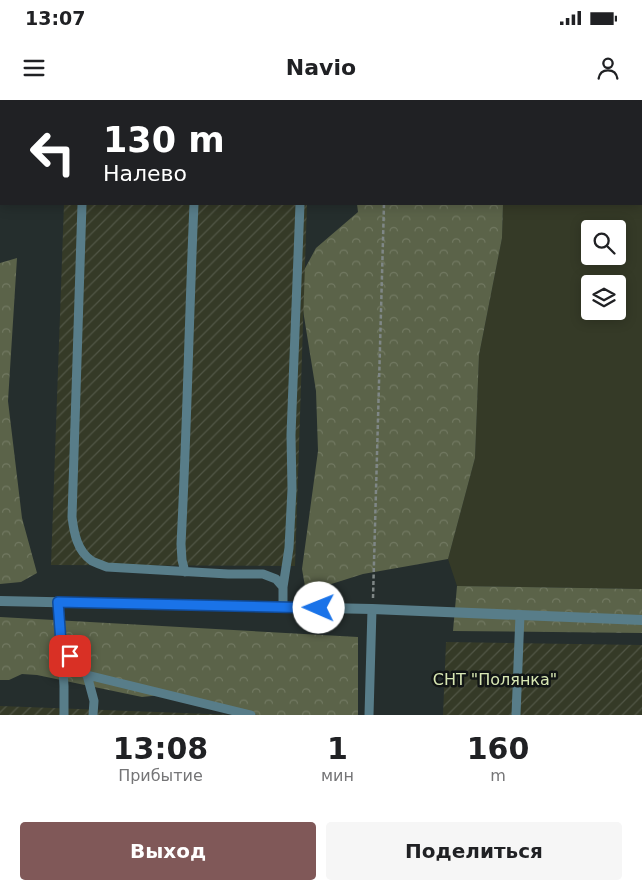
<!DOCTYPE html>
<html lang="ru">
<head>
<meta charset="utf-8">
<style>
  body { margin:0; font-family:"DejaVu Sans",sans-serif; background:#f6f6f6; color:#202124; height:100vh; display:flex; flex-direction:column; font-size:19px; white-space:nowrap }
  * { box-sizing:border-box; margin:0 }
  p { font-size:16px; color:#757577 }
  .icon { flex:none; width:28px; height:28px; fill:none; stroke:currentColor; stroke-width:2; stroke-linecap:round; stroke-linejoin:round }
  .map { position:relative; height:615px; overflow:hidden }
  .panel { display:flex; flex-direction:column; background:#fff; flex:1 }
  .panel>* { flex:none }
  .guide { position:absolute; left:0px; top:0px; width:642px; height:105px; box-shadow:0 2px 12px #0003; background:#202124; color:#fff; overflow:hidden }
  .tools { position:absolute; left:581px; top:120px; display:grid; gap:10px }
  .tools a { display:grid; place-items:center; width:45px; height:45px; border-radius:5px; background:#fff; box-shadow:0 2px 12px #0003; font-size:25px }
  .pin { position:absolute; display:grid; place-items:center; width:42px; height:42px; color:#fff; margin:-21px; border-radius:10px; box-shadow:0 2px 8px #0006 }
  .me { position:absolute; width:55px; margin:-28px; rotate:271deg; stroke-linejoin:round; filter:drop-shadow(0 0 4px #0008) }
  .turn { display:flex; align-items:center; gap:18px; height:105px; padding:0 20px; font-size:22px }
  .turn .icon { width:65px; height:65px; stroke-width:2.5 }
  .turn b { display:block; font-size:35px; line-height:42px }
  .eta { display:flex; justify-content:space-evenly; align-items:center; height:85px; text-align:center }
  .eta b { font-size:30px; font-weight:800; line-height:35px }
  .primary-button { display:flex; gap:10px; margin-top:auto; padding:10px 20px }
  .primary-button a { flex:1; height:58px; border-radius:5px; background:#805858; color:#fff; font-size:20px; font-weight:800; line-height:58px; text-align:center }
  .primary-button a+a { background:#f6f6f6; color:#202124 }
  .status { display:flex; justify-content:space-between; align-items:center; height:35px; padding:0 25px; background:#fff; direction:ltr }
  .status svg { height:14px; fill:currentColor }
  header { display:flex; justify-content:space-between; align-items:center; height:65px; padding:0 20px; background:#fff; font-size:22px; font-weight:800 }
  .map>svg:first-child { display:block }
  .grass { fill:#353a27; fill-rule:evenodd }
  .forest { fill:url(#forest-crowns) }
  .garden { fill:url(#garden-furrows) }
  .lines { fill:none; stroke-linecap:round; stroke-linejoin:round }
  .path { stroke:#7f8786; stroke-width:2.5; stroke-dasharray:4 2.5; stroke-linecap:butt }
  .service { stroke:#587d89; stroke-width:9 }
  .minor { stroke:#587d89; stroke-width:10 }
  .route-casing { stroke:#114b97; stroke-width:12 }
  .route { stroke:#1a73e8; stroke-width:9 }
  .labels { text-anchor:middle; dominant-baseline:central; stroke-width:5; stroke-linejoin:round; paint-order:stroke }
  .park-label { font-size:16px; fill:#d8e7b3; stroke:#111515 }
</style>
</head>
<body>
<div class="status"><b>13:07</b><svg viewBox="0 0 49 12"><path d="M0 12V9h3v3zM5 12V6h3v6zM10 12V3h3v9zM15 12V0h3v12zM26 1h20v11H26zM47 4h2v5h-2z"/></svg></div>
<header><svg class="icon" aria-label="menu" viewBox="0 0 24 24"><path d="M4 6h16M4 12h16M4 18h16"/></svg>Navio<svg class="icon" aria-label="person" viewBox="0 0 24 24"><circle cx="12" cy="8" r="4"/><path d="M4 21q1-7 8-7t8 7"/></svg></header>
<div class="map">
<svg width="642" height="615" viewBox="0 0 642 615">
  <defs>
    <pattern id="forest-crowns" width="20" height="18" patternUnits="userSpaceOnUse" patternTransform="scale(1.25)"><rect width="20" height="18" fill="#5b6349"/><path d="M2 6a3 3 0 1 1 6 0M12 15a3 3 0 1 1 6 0" fill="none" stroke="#727962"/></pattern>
    <pattern id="garden-furrows" width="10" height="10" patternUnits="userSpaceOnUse" patternTransform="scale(1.25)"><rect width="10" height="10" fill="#353a27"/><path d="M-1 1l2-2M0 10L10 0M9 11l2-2" fill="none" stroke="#515646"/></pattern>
  </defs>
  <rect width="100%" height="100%" fill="#252e2d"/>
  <path class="grass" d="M506 0H642V489L457 486 448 459 475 358 479 255 502 138 503 104H641V1H506ZM590 129H618V156H590ZM590 184H618V211H590Z"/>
  <path class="forest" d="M347 0H506V1H347Z
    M357 104H503L502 138 479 255 475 358 448 459 363 474 306 492 302 469 318 351 316 291 302 204V174L316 148 358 112Z
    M17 158 8 301 22 418 37 473 21 482 0 484V163Z
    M457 486 642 489V533L453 531Z
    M0 517 358 537V615H257L186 596 171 594 142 597 37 575 22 574 9 580H0Z"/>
  <path class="garden" d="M68 0H311V1H68Z
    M64 104H307L295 466 51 465Z
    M446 542 642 545V615H443Z
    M0 606 235 615H0Z"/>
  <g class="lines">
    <path class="path" d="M387 1V0
      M0 65 1 66
      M373 498 384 104"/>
    <path class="service" d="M125 0 153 1
      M195 0V1
      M85 1V0
      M304 1V0
      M82 104 72 417C74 433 77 451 92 461 96 463 102 465 107 467L228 474H263L276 479 283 487
      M185 472 182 460 181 444C187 331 189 217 194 104
      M59 502 64 586V615
      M283 507V487L289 448 292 389 291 335 300 104
      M61 543 80 569 87 575 251 615
      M87 575 94 601 93 615
      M369 615 372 509
      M516 615 520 515"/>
    <path class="minor" d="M0 501 372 509 642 520"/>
  </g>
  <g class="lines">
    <defs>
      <path id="route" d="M70 556 61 543 58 502 319 508"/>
    </defs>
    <use href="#route" class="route-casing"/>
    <use href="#route" class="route"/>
  </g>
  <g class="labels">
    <g class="park-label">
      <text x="495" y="579">СНТ "Полянка"</text>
    </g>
  </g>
</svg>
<div class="tools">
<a><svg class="icon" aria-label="search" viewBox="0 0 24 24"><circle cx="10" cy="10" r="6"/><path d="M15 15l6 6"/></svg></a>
<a><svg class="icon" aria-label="layers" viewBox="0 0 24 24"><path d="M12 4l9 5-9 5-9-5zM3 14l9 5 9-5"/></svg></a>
</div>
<div class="pin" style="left:70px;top:556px;background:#d93025"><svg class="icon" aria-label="arrive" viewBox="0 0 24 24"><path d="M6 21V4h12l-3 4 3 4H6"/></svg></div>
<svg class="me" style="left:319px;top:508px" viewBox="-20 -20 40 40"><circle r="19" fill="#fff"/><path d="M0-13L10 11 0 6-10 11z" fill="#1a73e8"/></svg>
<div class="guide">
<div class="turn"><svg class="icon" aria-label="left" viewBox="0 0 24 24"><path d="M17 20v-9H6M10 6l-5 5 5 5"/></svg><div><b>130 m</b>Налево</div></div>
</div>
</div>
<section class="panel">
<div class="eta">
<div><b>13:08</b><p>Прибытие</p></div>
<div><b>1</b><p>мин</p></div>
<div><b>160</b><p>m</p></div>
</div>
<div class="primary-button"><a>Выход</a><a>Поделиться</a></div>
</section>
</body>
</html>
